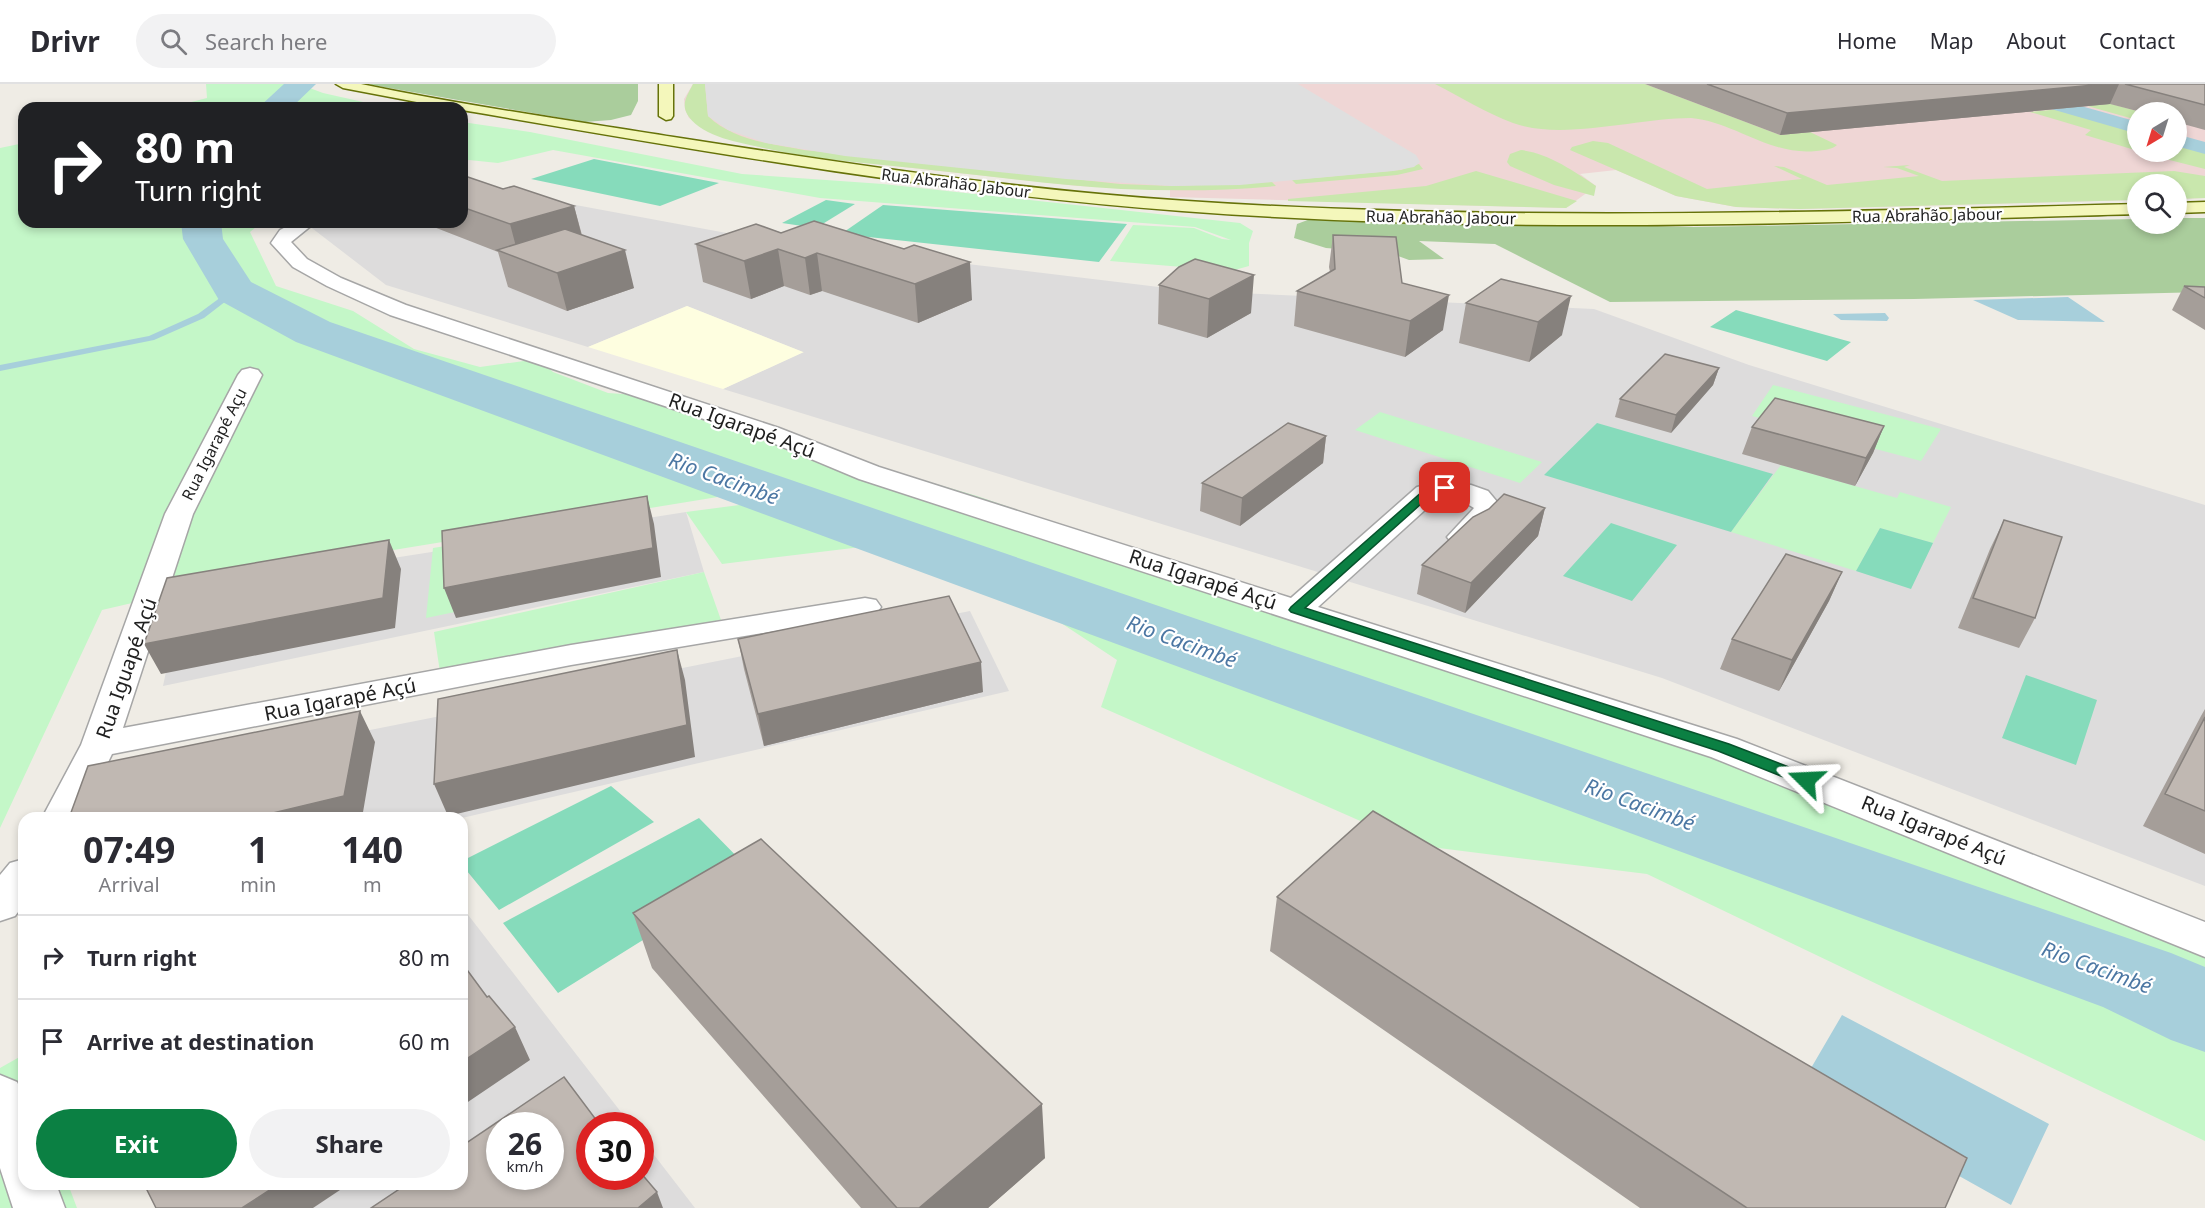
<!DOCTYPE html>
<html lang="en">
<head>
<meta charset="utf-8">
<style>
  body { margin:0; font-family:"Noto Sans",sans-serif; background:#f2f2f3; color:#2b2b33; height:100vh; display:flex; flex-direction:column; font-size:22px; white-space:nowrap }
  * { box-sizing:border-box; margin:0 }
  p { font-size:20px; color:#7c7c81 }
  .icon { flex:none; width:33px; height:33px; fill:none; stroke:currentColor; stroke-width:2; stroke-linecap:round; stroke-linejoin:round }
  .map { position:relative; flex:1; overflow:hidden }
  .panel { position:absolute; left:18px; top:728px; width:450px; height:378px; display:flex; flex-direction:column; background:#fff; border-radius:18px; box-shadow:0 3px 9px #0003 }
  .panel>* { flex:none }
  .banner { position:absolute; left:18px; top:18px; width:450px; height:126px; border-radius:18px; box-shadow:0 3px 9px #0003; background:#202124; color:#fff; overflow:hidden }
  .needle { width:39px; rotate:218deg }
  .fabs { position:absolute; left:2127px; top:18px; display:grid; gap:12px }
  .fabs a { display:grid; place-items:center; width:60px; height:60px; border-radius:50%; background:#fff; box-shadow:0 3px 9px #0003; font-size:30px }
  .speed { position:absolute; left:486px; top:1028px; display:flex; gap:12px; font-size:30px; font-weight:700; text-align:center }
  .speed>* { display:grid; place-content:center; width:78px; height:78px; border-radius:50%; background:#fff; box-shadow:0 3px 9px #0003; line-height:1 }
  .speed small { font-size:15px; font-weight:400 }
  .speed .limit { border:9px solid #d22; background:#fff; color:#111 }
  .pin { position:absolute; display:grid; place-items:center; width:51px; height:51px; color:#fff; margin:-26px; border-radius:12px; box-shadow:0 3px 9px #0006 }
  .me { position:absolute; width:66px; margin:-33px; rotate:291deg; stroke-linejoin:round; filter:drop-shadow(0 0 4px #0008) }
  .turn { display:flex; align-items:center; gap:21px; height:126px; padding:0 18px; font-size:27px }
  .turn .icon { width:78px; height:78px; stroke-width:2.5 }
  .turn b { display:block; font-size:42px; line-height:51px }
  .eta { display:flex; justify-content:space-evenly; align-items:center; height:102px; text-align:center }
  .eta b { font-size:36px; font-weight:700; line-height:42px }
  .button { display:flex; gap:12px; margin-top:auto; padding:12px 18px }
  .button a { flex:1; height:69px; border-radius:36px; background:#0b8043; color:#fff; font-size:24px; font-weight:700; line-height:69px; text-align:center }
  .button a+a { background:#f2f2f3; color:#2b2b33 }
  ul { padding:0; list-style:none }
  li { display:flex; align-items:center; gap:18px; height:84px; padding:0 18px; border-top:2px solid #e1e1e2 }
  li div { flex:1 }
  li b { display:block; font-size:22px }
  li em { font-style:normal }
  header { display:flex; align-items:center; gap:36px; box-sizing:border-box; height:84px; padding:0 30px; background:#fff; border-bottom:2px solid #e1e1e2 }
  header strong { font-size:28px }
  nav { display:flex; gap:33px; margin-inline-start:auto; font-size:21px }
  .search { width:420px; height:54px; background:#f2f2f3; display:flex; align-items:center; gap:15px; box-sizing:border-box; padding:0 21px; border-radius:33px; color:#7c7c81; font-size:22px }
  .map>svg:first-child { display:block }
  .residential { fill:#dddcdc; fill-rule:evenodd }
  .commercial { fill:#efd6d5; fill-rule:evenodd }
  .education { fill:#fefee0 }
  .grass { fill:#c9e7ad }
  .forest { fill:#aacd9c }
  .park { fill:#c4f7c8 }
  .pitch { fill:#86dbbb }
  .parking { fill:#dfdfdf }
  .water { fill:#a7cfdb }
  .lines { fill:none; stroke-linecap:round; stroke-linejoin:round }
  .stream { fill:#a7cfdb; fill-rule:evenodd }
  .canal { fill:#a7cfdb; fill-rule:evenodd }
  .river { fill:#a7cfdb; fill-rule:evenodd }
  .street-casing { stroke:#a6a6a6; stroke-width:3 }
  .secondary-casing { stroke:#667209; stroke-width:3 }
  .street { fill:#fff; fill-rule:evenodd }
  .secondary { fill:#f4f7bb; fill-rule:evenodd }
  .wall { fill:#a59e99 }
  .shaded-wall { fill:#86817d }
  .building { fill:#c0b8b2; stroke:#86817d; stroke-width:1.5; fill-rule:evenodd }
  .route { fill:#0b8043; stroke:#07532c; stroke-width:1.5 }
  .labels { text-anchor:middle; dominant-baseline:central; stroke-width:4.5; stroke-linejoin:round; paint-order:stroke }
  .far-street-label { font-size:16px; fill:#1f1f1f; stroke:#fff }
  .street-label { font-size:20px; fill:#1f1f1f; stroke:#fff }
  .water-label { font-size:21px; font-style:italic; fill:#4c77a3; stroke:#fff }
</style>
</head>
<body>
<header>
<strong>Drivr</strong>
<div class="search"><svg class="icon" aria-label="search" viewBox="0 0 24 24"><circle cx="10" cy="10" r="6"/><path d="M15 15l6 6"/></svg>Search here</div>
<nav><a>Home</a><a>Map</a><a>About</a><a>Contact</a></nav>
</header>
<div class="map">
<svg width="2205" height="1124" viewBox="0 0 2205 1124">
  <rect width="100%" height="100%" fill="#efece5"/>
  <path class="residential" d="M462 100 759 155 1192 207 1594 225 1749 281 2205 421V802L1662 594 723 305 803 268 687 222 588 263 386 201 304 138H462Z
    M686 428 704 488 163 602 183 507Z
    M970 527 1009 607 462 734H101L118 696Z
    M462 823 631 1041H590V1092H640L641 1054 695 1124H158L147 1100H462ZM500 1041H550V1092H500Z"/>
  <path class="commercial" d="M693 0H2205V114L2177 115 2176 100H2138L2137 116 1800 125 1736 123 1676 112 1616 86 1580 90 1596 102 1566 124 1170 113V106L1078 102 829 75 763 64 714 50 689 34 685 25 684 15ZM2138 28H2176V68H2138Z"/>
  <path class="education" d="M687 222 803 268H804L723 305 588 263Z"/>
  <path class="grass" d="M693 0H705L708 32C733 56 771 60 804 66L1120 100 1172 102 1272 98 1276 102C1225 107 1173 107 1121 105 1061 102 1000 93 940 87 881 80 821 77 764 64 741 59 703 53 689 33 680 21 687 12 693 0Z
    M1435 0H1645L1780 51 1810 48 1837 61C1831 66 1824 66 1816 67 1770 72 1735 38 1691 34 1638 34 1562 57 1513 39 1486 29 1461 13 1435 0Z
    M2010 0H2037L2141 28H2138L2137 36Z
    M2061 25 2137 48 2138 67 2085 51 2091 46 2030 28Z
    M1593 57 1608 59 1707 105 1802 95 1774 82 1784 83 1827 101 1919 92 1897 84 1883 83 1910 81 1904 83 1942 97 2174 87 2205 92V114L2177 115 2176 100H2138L2137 116 1800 125 1736 123 1676 112 1570 66 1572 63Z
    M2177 59 2205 68V85L2138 68H2176Z
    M1521 66C1548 69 1574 87 1596 102L1594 112 1554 101 1510 82 1507 78 1510 70Z
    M1419 80 1423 85 1397 91 1296 100 1292 96 1401 86Z
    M1476 87 1577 117 1566 124 1288 117V115L1426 102Z"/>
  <path class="forest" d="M366 0H638V17L631 31 611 36 585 38Z
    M1313 134 1693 143 2137 135 2138 140H2176L2177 134H2205V208L1914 215 1610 218 1495 160 1419 157 1444 175 1409 176 1390 169 1326 164 1294 154 1297 140Z"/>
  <path class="park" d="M206 0H299L323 9 390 24H168L207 14Z
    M462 38 530 48 742 90 883 100 1240 139 1253 147 1249 159V182L1231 187 1110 177 1133 141 1194 144 1222 155 1231 156 1195 143 820 114 553 66 498 79 469 76 462 78Z
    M24 59V138H262L250 148 276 202 353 227 414 265 480 283 538 275 553 288 608 309 651 312 731 340 977 412 1785 688 2205 866V1057L1647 790 1415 761 1101 623 1117 576 1005 502 742 409 283 484 102 526 0 744V64Z
    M1773 301 1941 345 1921 377 1752 332Z
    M1380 328 1542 378 1520 399 1355 346Z
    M1781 381 1897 414 1900 408 1951 423 1933 459 1880 444 1856 487 1731 448Z
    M747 420 861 463 722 480 686 428Z
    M458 460 455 528 426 534 433 464Z
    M704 488 721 536 441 595 434 548Z
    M23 971 24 1100H68L77 1124H0V984Z"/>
  <path class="pitch" d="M594 75 719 99 660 122 531 95Z
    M826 116 855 120 816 144 782 139Z
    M883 121 1127 140 1099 178 841 150Z
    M1736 226 1851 258 1827 277 1710 243Z
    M1597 339 1773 390 1731 448 1544 391Z
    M1611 439 1677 461 1632 517 1563 492Z
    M1880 444 1933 459 1911 505 1856 487Z
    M2026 591 2097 616 2076 681 2002 654Z
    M611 702 654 738 499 826 462 781V777Z
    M699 734 752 788 558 909 503 839Z"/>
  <path class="parking" d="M705 0H1298L1416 71 1420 78 1414 83 1393 87 1240 101 1172 102 1066 95 845 72 766 59 728 46 708 32Z"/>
  <path class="water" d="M2068 213 2105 238 2018 236 1973 216Z
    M1885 229 1889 234 1887 237 1841 236 1833 230Z
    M1842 931 2049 1040 2011 1121 1800 1003Z"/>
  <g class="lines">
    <path class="stream" d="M232 205 239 207 204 234 154 256 0 287V281L149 252 198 230Z"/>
    <path class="canal" d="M1975 0H2003L2138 38V50L1978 4Z
      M2176 50 2205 58V70L2176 62Z"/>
    <path class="river" d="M284 0H316L291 24H258Z
      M181 138H221L223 155 251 198 330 238 2171 869 2205 883V968L2171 956 2103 923 296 258 219 216 183 155Z"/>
    <defs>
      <path id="street" d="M295 138H310L312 141 291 158 307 175 341 194 406 221 779 344 879 383 1291 514 1417 403 1443 397 1471 401 1488 407 1503 425C1494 444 1473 465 1452 459L1447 453 1474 424 1459 415H1437L1318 523 1737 655 2205 838V873L1711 673 859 395 761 354 390 231 327 202 293 183 271 159 280 146Z
        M250 284 258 286 262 291 193 430 123 644 571 561 865 514 876 516 881 523 876 530 865 532 571 581 112 670 81 734H42L81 661 165 430 238 291 242 286Z
        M24 775V820L15 832 0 837V791L10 779Z
        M0 991 17 998 24 1012V1100H56L65 1124H13L0 1084Z"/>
      <path id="secondary" d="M336 0H361C467 22 574 37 680 54 848 80 1017 106 1187 117 1503 138 1821 128 2138 120V130C1820 139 1500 151 1182 127 940 109 701 67 462 26V24L422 19 343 4Z
        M659 0H673V32L671 35 666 36 659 32Z
        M2205 118V128L2176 129V119Z"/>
    </defs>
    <use href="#street" class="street-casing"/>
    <use href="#secondary" class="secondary-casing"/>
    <use href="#street" class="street"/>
    <use href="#secondary" class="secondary"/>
  </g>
  <path class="wall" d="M1645 0H2205V46L2176 38V28H2141L2110 20 1780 51Z
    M462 91 503 105 574 122 582 151 634 204 567 227 508 203 498 168 421 138H462Z
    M756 140 972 216 918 239 822 207 810 211 784 202 751 215 703 198 696 160Z
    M1333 151 1402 199 1443 246 1405 273 1294 242 1297 207 1330 188 1329 183Z
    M1179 183 1251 229 1207 254 1158 240 1159 201Z
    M1501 195 1562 251 1529 278 1459 259 1466 219Z
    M2184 202 2205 203V246L2172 226Z
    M1719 284 1713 301 1671 349 1615 333 1620 315Z
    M1884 342 1873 369 1855 402 1742 370 1752 343Z
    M1326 352 1323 379 1240 442 1200 427 1202 399Z
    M1545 424 1538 452 1465 529 1417 510 1422 481Z
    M2004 436 2035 534 2019 564 1958 544 1990 465Z
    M1842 488 1829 517 1779 607 1720 585 1732 555Z
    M738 555 983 608 764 662 744 585Z
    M2205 625V770L2143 742 2201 632Z
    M1277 813 1945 1124H1640L1270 867Z
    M633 829 1045 1074 988 1124H861L652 884Z"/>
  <path class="shaded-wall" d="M2105 0H2119L2110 20 1780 51 1787 29Z
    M574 122 583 157 519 174 510 140Z
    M778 165 784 202 751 215 744 177Z
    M625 166 634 204 567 227 557 189Z
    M817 169 822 207 810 211 805 174Z
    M970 178 972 216 918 239 915 200Z
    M1254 191 1251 229 1207 254 1209 215Z
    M1449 211 1443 246 1405 273 1410 237Z
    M1571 212 1562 251 1529 278 1538 238Z
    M1719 284 1713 301 1671 349 1676 331Z
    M1884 342 1873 369 1855 402 1866 374Z
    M1326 352 1323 379 1240 442 1242 414Z
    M647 412 654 440 661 493 456 534 444 504Z
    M1545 424 1538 452 1465 529 1471 499Z
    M389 456 401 485 395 544 161 590 144 560Z
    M1842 488 1829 517 1779 607 1792 576Z
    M677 566 685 596 695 673 448 732 434 700Z
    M981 578 983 608 764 662 758 630Z
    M360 627 375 658 362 734H252Z
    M515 943 530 976 462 1022V978Z
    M1042 1020 1045 1074 988 1124H919Z
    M279 1100H349L313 1124H242Z
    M657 1108 663 1124H638Z"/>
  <path class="building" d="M1707 0H2105L1787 29Z
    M2125 0H2205V21Z
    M462 91 503 105 514 102 574 122 510 140 462 123Z
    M814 137 904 165 914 161 970 178 915 200 817 169 805 174 778 165 744 177 696 160 756 140 781 149Z
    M565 145 625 166 557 189 497 166Z
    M1333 151 1396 153 1402 199 1449 211 1410 237 1297 207 1335 185Z
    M1195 175 1254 191 1209 215 1159 201 1179 183Z
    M1501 195 1571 212 1538 238 1466 219Z
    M2184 202 2205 203V214Z
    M1665 270 1719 284 1676 331 1620 315Z
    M1775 314 1884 342 1866 374 1752 343Z
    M1288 339 1326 352 1242 414 1202 399Z
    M1504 410 1545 424 1471 499 1422 481 1473 433 1489 425Z
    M647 412 653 464 444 504 442 447Z
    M2004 436 2062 453 2035 534 1973 514Z
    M389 456 383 514 144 560 167 494Z
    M1786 470 1842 488 1792 576 1732 555Z
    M949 512 981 578 758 630 738 555Z
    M677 566 687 641 434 700 438 615Z
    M360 627 344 712 252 734H69L88 682Z
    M2205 633V727L2165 710Z
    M1373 727 1967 1074 1945 1124H1747L1277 813Z
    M761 755 1042 1020 919 1124H897L633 829Z
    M462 879 487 913 489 912 515 943 462 978Z
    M564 993 600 1041H590V1092H640V1088L657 1108 638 1124H371L407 1100H462V1062ZM500 1041H550V1092H500Z
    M144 1100H279L242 1124H156Z"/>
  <path class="route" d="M1445 401 1451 404 1449 407 1431 411 1305 524 1729 660 1812 692 1814 696 1812 700H1801L1718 667 1291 528 1289 526 1291 523 1423 407Z"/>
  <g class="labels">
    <g class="far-street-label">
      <text transform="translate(956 99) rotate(7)">Rua Abrahão Jabour</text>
      <text transform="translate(1927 131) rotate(-1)">Rua Abrahão Jabour</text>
      <text transform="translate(1441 133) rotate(1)">Rua Abrahão Jabour</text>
      <text transform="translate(214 360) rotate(-63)">Rua Igarapé Açu</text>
    </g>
    <g class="street-label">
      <text transform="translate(742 341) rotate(20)">Rua Igarapé Açú</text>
      <text transform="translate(1203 495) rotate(18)">Rua Igarapé Açú</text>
      <text transform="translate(126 584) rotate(-71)">Rua Iguapé Açú</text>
      <text transform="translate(340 615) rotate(-11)">Rua Igarapé Açú</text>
      <text transform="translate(1934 746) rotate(22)">Rua Igarapé Açú</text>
    </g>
    <g class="water-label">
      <text transform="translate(724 394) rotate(20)">Rio Cacimbé</text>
      <text transform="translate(1182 557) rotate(20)">Rio Cacimbé</text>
      <text transform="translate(1640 720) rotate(20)">Rio Cacimbé</text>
      <text transform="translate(2097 883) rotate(20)">Rio Cacimbé</text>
    </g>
  </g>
</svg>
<div class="fabs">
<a><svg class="needle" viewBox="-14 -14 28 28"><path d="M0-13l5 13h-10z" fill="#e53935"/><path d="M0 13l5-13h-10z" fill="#7c7c81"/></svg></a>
<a><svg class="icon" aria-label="search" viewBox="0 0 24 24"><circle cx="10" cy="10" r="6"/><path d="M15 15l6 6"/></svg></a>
</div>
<div class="speed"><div>26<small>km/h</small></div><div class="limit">30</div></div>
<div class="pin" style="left:1445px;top:404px;background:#d93025"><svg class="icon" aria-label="arrive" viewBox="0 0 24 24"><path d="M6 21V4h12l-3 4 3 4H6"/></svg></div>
<svg class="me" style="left:1806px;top:696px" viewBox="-20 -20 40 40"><path d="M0-17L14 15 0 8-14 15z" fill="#0b8043" stroke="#fff" stroke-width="4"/></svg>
<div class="banner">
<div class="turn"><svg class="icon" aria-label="right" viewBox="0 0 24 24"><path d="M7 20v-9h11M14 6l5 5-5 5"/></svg><div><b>80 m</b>Turn right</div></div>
</div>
<section class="panel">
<div class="eta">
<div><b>07:49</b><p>Arrival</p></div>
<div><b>1</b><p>min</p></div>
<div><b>140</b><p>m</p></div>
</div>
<ul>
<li><svg class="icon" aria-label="right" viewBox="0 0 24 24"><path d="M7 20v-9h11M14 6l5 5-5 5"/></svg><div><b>Turn right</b></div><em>80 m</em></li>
<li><svg class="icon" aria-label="arrive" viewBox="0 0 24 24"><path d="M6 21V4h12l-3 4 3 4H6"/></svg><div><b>Arrive at destination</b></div><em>60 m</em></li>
</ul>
<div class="button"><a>Exit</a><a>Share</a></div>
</section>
</div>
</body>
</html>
